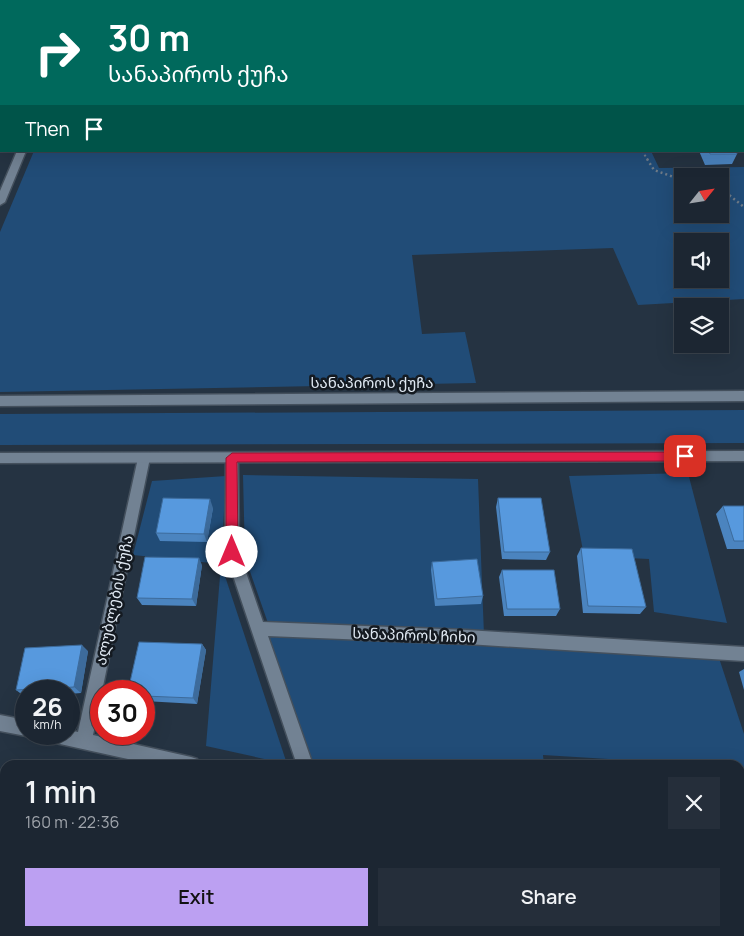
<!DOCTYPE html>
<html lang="en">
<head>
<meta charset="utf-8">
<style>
  body { margin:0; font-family:Manrope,"Noto Sans Georgian",sans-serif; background:#252e3a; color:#f1f3f6; height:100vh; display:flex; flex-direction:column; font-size:19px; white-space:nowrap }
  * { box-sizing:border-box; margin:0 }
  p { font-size:16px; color:#a0a5ac }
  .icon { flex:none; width:28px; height:28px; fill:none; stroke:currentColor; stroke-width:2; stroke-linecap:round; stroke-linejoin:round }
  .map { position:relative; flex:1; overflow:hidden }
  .side { position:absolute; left:0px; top:760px; width:745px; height:176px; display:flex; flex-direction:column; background:#1c2632; border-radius:15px 15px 0 0; box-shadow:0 5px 20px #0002,0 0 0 1px #3a434d }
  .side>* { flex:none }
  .top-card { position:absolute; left:0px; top:0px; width:745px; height:152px; box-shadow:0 5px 20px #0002,0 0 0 1px #3a434d; background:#00695c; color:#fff; overflow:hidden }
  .needle { width:32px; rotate:60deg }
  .tools { position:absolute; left:674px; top:168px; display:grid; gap:10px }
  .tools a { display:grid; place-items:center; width:55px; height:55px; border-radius:0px; background:#1c2632; box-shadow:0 5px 20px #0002,0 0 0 1px #3a434d; font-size:25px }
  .speed { position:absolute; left:15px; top:680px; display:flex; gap:10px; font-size:25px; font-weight:700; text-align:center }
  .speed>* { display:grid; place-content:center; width:65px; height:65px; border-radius:50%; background:#1c2632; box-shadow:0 5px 20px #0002,0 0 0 1px #3a434d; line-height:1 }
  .speed small { font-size:12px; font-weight:400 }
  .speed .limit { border:8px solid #d22; background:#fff; color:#111 }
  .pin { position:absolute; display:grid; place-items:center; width:42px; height:42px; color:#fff; margin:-21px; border-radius:10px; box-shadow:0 2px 8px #0006 }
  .me { position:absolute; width:55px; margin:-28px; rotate:0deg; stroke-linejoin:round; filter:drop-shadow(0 0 4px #0008) }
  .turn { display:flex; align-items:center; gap:18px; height:105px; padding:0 25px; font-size:22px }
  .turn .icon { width:65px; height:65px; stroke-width:2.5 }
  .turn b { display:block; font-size:35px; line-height:42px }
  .then { display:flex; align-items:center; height:48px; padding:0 25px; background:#0003; gap:10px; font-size:19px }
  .round { display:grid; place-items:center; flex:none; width:52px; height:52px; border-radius:0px; background:#252e3a }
  .headline { display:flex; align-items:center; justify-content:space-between; height:85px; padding:0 25px }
  h1 { font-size:30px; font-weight:600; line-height:38px }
  .primary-button { display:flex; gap:10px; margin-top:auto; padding:10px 25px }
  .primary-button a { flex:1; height:58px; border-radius:0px; background:#bca0f2; color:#111; font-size:20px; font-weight:600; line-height:58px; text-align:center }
  .primary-button a+a { background:#252e3a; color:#f1f3f6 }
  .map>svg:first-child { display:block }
  .green { fill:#214c77; fill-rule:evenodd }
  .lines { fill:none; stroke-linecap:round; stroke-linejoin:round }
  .lane-casing { stroke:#44505d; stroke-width:3 }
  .street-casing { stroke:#44505d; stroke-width:3 }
  .secondary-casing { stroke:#44505d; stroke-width:3 }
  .path-far1 { stroke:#6f7b88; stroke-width:2; stroke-dasharray:2 2.5; stroke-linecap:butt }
  .path { stroke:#6f7b88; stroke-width:2.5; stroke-dasharray:2 3; stroke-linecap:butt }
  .lane { fill:#728293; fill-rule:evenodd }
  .street { fill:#728293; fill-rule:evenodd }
  .secondary { fill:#728293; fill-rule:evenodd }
  .wall { fill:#4b84bf }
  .shaded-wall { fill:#3d6b9b }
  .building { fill:#5799de; stroke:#3d6b9b }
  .route { fill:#e11d48; stroke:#92132f }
  .labels { text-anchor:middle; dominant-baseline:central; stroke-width:5; stroke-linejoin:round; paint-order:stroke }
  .street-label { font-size:15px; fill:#dfe8f2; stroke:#141a21 }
</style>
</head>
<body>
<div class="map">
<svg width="744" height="936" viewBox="0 0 744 936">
  <rect width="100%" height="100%" fill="#253342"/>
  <path class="green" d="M34 151H651L659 168 744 167V299L638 305 613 248 412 255 422 334 465 332 476 383 0 392V232ZM682 176H720V214H682ZM682 241H720V279H682Z
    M744 410V443L0 445V414Z
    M688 473 727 623 654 612 649 559 584 556 569 476Z
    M243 475 478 479 484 635 269 626 245 557Z
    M226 476 221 564 287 764 206 746 221 564 133 555 152 481Z
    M266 635 719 658 744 734V861L740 860V765H675L674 763 543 755 544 765H311Z"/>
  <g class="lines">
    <defs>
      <path id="lane" d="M0 113H1V117H0Z"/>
      <path id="street" d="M17 151H26L5 202 0 205V191Z
        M144 453 148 454 150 458 93 735 191 757 197 759 199 765H155L51 742 45 740 43 734H69V730L78 732 138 458 140 454Z
        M232 453 236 454 238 458 239 552 263 622 467 630 744 647V661L467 644 268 636 313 765H297L225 552 226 458 228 454Z
        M0 715 26 720V734H31L26 736 0 731Z
        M740 879 744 880V898L740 897Z"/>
      <path id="secondary" d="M728 0H736L737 1H729Z
        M744 391V401L0 406V396Z
        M744 451V461L0 463V453Z"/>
    </defs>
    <use href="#lane" class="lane-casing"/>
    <use href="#street" class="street-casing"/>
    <use href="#secondary" class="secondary-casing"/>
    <path class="path-far1" d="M642 151 648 160"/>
    <path class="path" d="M647 159 654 170 682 180
      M720 192 729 195 744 207"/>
    <use href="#lane" class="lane"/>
    <use href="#street" class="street"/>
    <use href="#secondary" class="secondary"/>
  </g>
  <path class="wall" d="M3 0 4 1H1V20H0V1Z
    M25 0H69V1H25Z
    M606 0H696L697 1H606Z
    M0 43H1V70L0 67Z
    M699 151H736L737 154 732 164 705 165Z
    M498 498 550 552 546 560 502 559 496 507Z
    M723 506H744V549H727L716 514Z
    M213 508 207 542 160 541 156 533Z
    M581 548 646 607 640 614 583 613 577 556Z
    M432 562 483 596 481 604 435 606 431 570Z
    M202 565 196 606 142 605 137 598Z
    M502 570 560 609 556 616H504L499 577Z
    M202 644 206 650 197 704 144 701V691Z
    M88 651 81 693 69 694V691H26V696H24L16 690Z
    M744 669V690L739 672Z
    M740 777H744V836H740Z
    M81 931H98L115 935V936Z
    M423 931H495V936H422Z"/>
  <path class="shaded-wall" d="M57 0H64V1H57Z
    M150 0H163V1H149Z
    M210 499 213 508 207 542 204 534Z
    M199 558 202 565 196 606 192 599Z
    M202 644 206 650 197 704 193 698Z
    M82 645 88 651 81 693 74 687Z
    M70 931H78L76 936H68Z
    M262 931H266L265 936H261Z
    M108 935H115V936H108Z"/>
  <path class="building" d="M3 0 1 1V5L0 8V1Z
    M25 0H52L51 1H25Z
    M120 0H150L149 1H119Z
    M617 0H696L697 1H617Z
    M0 43H1V53H0Z
    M1 76V86H0V78Z
    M709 151H736L737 154H710Z
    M163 498 210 499 204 534 156 533Z
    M498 498H541L550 552H504Z
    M723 506H744V541H734Z
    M581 548 632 549 646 607 588 606Z
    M145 557 199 558 192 599 137 598Z
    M477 559 483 596 437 599 432 562Z
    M502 570H554L560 609H507Z
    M139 642 202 644 193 698 144 696V691H128Z
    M82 645 74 687 16 690 25 648Z
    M577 763 616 765H577Z
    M740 777H744V833H740Z
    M5 904V931H70L68 936H0V916Z
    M81 931H89L108 935V936H79Z
    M184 931H262L261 936H182Z
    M334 931H348L347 934Z
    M425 931H495V936H425Z"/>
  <path class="route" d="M685 452 691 456 685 461 237 462 238 552 232 557 226 552V458L232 453Z"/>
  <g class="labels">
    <g class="street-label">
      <text x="372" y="382">სანაპიროს ქუჩა</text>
      <text transform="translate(114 600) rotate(-78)">ალუბლების ქუჩა</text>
      <text transform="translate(414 635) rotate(2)">სანაპიროს ჩიხი</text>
    </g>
  </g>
</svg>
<div class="tools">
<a><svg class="needle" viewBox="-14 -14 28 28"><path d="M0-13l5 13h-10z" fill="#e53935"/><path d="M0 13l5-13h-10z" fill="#a0a5ac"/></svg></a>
<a><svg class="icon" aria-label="sound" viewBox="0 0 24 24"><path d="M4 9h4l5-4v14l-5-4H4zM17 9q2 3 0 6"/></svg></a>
<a><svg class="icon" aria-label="layers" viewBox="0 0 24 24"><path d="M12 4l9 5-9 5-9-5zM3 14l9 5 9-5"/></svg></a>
</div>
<div class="speed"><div>26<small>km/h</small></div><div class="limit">30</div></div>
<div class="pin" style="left:685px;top:456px;background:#d93025"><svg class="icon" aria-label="arrive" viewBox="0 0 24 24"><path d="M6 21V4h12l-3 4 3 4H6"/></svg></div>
<svg class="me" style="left:232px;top:552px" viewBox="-20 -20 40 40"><circle r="19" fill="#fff"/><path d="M0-13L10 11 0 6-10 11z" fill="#e11d48"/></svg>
<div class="top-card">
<div class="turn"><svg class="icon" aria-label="right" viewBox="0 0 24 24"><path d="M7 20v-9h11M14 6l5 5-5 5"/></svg><div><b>30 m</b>სანაპიროს ქუჩა</div></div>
<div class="then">Then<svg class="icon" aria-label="arrive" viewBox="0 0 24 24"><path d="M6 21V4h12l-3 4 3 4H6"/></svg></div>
</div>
<section class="side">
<div class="headline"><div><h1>1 min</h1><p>160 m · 22:36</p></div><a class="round"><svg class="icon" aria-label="close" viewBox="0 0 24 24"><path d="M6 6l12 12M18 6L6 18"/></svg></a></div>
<div class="primary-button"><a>Exit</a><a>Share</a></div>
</section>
</div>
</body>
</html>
